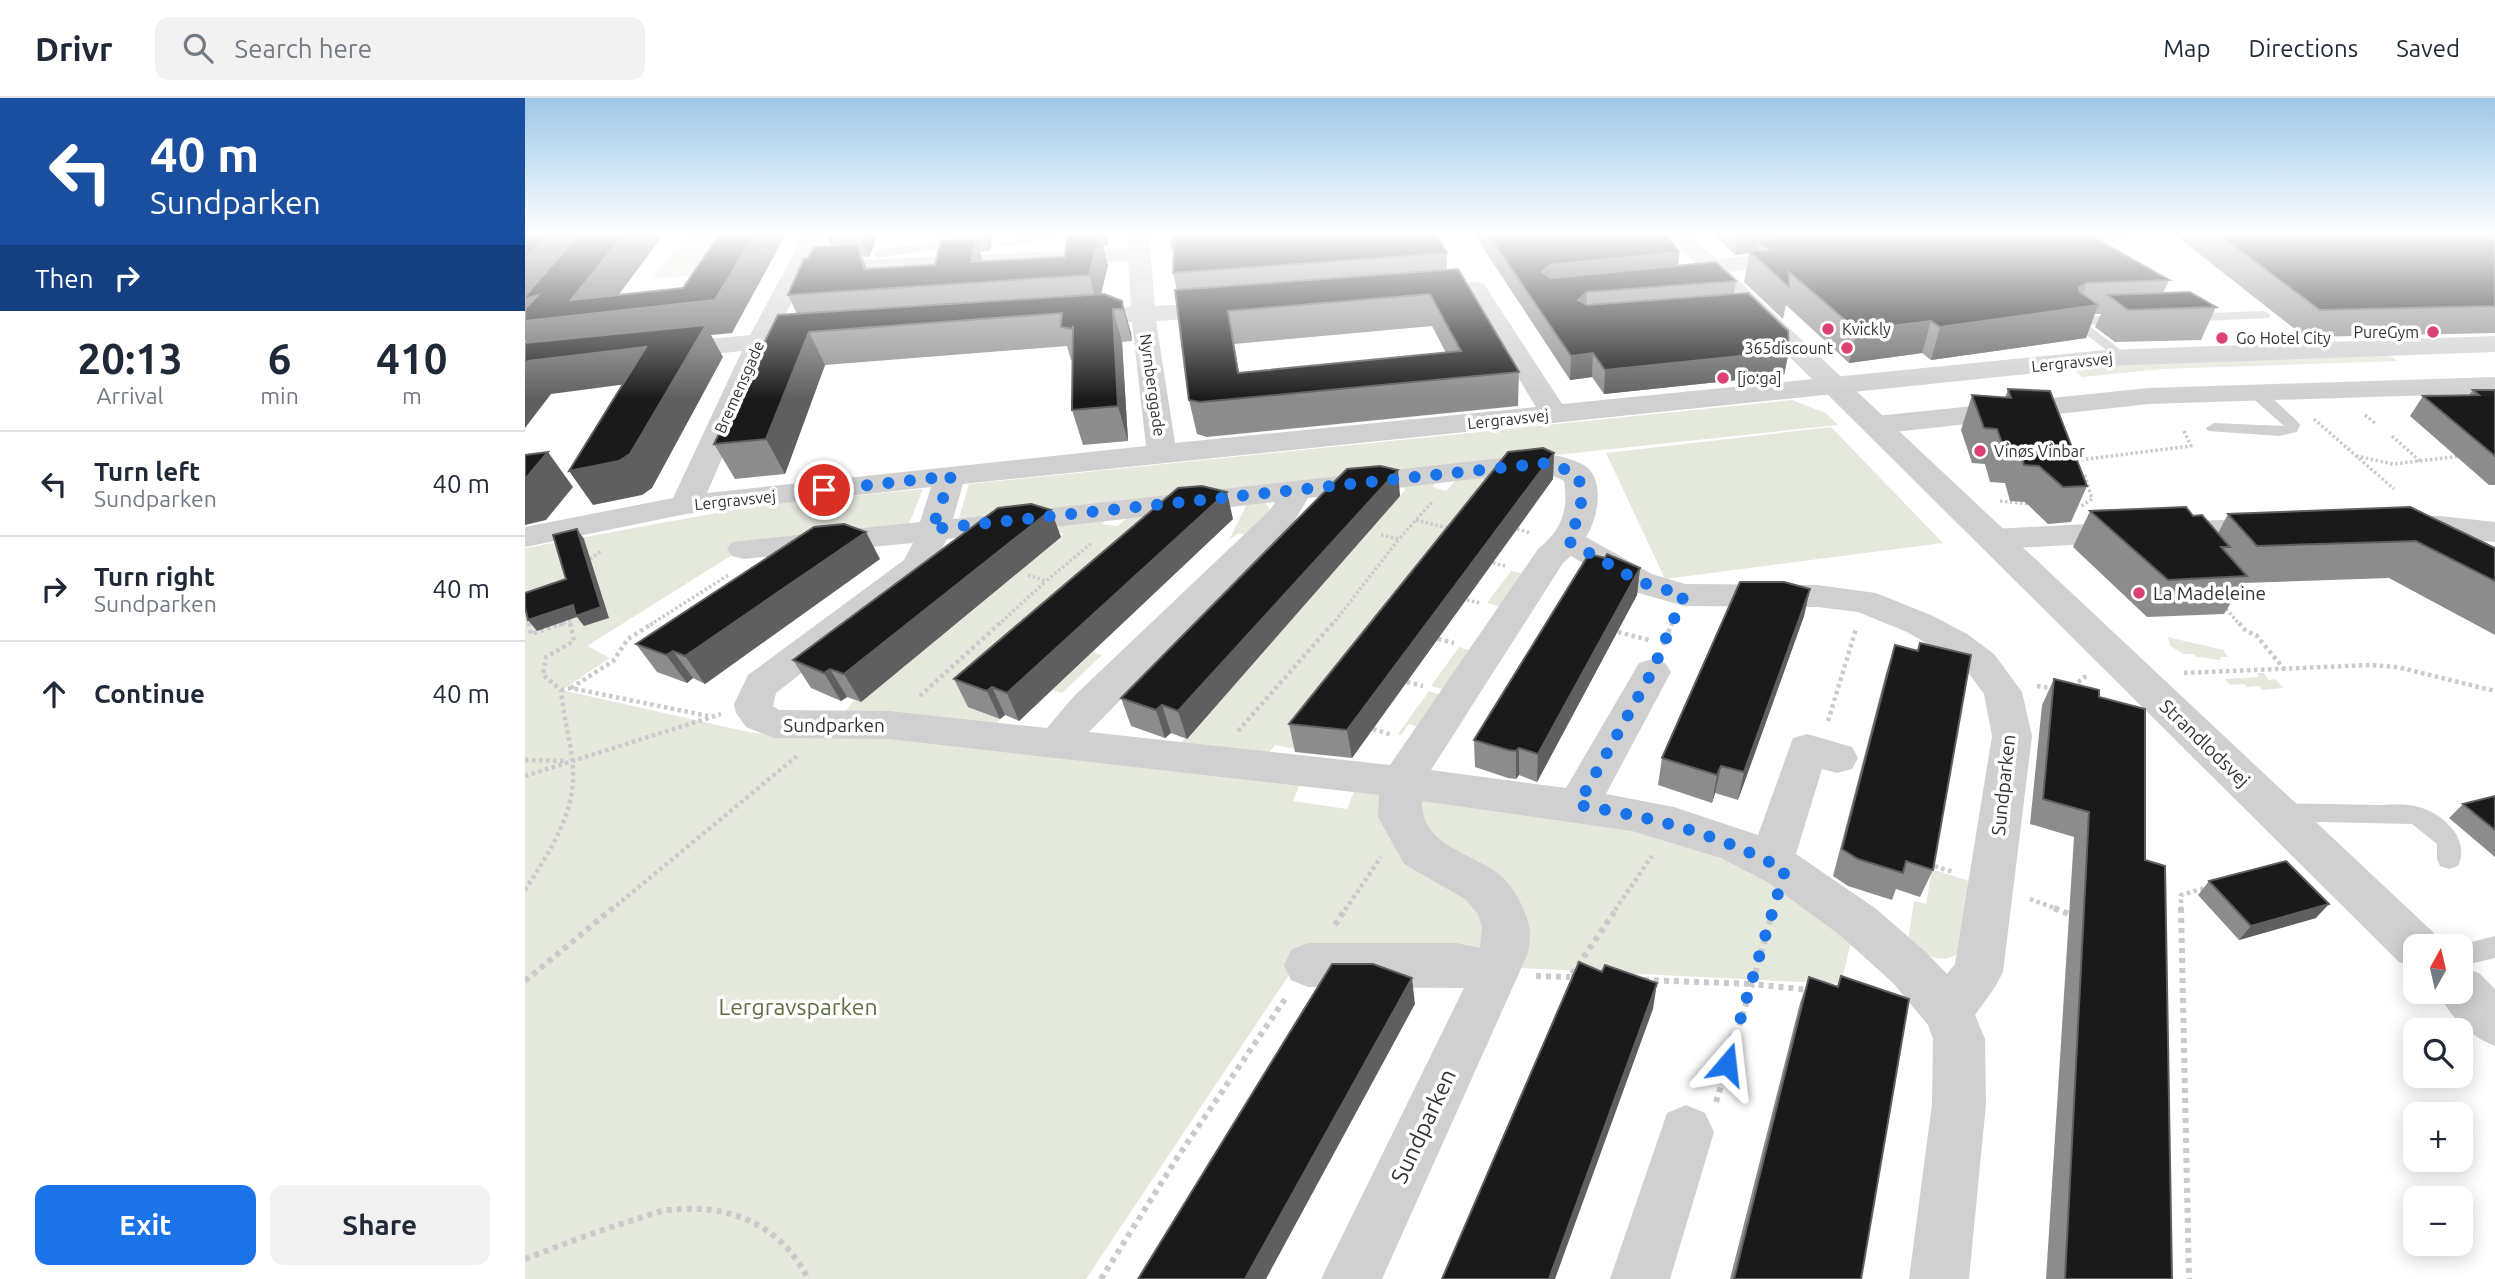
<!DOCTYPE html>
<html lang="en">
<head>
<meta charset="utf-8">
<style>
  body { margin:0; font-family:Ubuntu,sans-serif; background:#f2f2f3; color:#1f2937; height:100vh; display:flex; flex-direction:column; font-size:26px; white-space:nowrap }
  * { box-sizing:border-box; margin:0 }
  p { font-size:23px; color:#747a83 }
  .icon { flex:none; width:38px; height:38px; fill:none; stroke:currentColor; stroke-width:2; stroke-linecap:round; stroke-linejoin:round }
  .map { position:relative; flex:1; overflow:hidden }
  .panel { display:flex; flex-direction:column; background:#fff; width:525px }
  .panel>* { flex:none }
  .banner { background:#1a4fa0; color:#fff; overflow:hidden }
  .needle { width:46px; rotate:8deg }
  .tools { position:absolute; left:1878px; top:836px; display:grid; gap:14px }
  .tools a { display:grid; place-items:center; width:70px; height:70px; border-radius:14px; background:#fff; box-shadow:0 4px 18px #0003; font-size:35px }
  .pin { position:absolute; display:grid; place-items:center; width:60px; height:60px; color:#fff; margin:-30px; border:4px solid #fff; border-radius:50%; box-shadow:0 2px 7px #0007 }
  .me { position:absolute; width:77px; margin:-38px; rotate:17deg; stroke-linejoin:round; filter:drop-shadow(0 0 5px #0008) }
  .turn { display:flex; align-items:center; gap:24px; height:147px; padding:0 35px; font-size:32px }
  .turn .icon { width:91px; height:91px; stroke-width:2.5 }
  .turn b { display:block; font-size:49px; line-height:60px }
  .then { display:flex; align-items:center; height:66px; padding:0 35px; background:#0003; gap:14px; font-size:26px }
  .eta { display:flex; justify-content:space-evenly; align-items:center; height:119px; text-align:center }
  .eta b { font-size:42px; font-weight:700; line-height:49px }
  .primary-button { display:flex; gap:14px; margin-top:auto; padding:14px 35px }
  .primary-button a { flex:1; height:80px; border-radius:14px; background:#1a73e8; color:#fff; font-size:28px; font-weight:700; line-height:80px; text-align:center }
  .primary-button a+a { background:#f2f2f3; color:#1f2937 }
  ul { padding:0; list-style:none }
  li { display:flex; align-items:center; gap:21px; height:105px; padding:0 35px; border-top:2px solid #e0e1e3 }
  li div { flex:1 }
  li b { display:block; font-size:26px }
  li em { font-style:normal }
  header { display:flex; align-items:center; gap:42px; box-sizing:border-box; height:98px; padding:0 35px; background:#fff; border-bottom:2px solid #e0e1e3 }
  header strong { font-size:33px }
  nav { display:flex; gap:38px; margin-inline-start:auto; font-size:24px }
  .search { width:490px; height:63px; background:#f2f2f3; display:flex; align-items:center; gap:18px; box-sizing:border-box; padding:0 24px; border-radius:14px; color:#747a83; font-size:26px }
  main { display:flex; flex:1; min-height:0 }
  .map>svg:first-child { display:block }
  .green { fill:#e5e9dc }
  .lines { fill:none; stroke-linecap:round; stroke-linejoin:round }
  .path-far2 { stroke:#cacaca; stroke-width:3.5; stroke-dasharray:2.5 2.5; stroke-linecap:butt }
  .path-far1 { stroke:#cacaca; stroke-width:4.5; stroke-dasharray:3.5 3.5; stroke-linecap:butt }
  .path { stroke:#cacaca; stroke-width:6; stroke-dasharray:5 5; stroke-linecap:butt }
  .service { fill:#d0d0d0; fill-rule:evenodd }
  .minor { fill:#d0d0d0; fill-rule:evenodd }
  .tertiary { fill:#d0d0d0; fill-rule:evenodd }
  .wall { fill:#8c8c8c; fill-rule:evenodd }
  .shaded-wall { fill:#5f5f5f }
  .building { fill:#1a1a1a; stroke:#5f5f5f; stroke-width:2; fill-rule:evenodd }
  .route { stroke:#1a73e8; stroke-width:12; stroke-dasharray:0 21.6 }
  .poi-dot { fill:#dc4271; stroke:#fff; stroke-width:2.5 }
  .labels { text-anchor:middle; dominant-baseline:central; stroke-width:7; stroke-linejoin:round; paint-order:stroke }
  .far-poi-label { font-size:16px; fill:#333; stroke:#fff; text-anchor:start }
  .far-street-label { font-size:16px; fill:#333; stroke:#fff }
  .poi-label { font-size:19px; fill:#333; stroke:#fff; text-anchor:start }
  .street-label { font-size:19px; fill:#333; stroke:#fff }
  .near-park-label { font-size:23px; fill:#606d42; stroke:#fff }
  .near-street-label { font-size:23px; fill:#333; stroke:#fff }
</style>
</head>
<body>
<header>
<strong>Drivr</strong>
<div class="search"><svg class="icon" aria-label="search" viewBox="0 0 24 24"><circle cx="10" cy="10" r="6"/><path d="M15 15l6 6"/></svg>Search here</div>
<nav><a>Map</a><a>Directions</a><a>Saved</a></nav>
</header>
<main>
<section class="panel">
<div class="banner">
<div class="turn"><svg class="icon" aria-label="left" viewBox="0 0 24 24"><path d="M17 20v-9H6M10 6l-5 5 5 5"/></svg><div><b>40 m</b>Sundparken</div></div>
<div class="then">Then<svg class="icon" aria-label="right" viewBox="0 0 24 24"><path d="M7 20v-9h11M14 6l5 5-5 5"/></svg></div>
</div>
<div class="eta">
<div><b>20:13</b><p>Arrival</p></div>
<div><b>6</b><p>min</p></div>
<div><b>410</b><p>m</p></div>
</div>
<ul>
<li><svg class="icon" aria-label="left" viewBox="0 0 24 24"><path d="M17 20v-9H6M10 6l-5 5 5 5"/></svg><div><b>Turn left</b><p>Sundparken</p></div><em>40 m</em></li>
<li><svg class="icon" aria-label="right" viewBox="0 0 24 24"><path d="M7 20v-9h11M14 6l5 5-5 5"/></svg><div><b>Turn right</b><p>Sundparken</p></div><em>40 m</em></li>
<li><svg class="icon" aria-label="ahead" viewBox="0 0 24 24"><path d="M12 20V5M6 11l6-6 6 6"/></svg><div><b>Continue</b></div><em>40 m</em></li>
</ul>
<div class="primary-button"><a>Exit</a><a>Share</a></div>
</section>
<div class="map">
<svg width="1970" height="1181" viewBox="0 0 1970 1181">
  <rect width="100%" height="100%" fill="#fff"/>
  <path class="green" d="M163 136H213L186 176 127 181Z
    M1860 255 1873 263 1637 271 1557 279 1545 269Z
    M1267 302 1301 315 1313 327 434 420 444 386Z
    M1306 329 1418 445 1140 481 1081 355Z
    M986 377 772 651 750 647 742 657 654 647 881 391 867 387 912 382 908 389 921 393 932 381Z
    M398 391 384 426 231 442 62 548 85 560 37 592 228 635 384 638 776 684 768 703 822 711 830 691 1112 724 1196 750 1327 840 1316 886 776 859 561 1181H0V450L235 407Z
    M723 404H740L746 413 722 437 714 435 704 442Z
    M667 410 472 625 319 615 329 602 336 604 539 436 514 428 586 418 577 426 593 428 607 415Z
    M986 473 999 476 976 509 962 505Z
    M1643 539 1698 552 1703 559H1695L1696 562 1672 559 1669 556H1659L1645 548Z
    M934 549 946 553 920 592 906 588Z
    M568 554 577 557 537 595 527 592Z
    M1732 575H1739L1744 582 1750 581 1758 590 1737 592 1734 588 1722 589 1719 586 1705 587 1700 581 1734 579Z
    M904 593 916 597 894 629 884 626 876 637 873 636Z
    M1407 771 1447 784 1433 855C1413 869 1400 855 1383 843L1389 803 1401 806Z"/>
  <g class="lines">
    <path class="path-far2" d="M1840 317 1850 325
      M1789 321 1869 391
      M1867 338 1895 363
      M1831 358 1868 366 1937 358
      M1546 363 1666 348 1659 333
      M1555 375 1560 378 1567 401 1555 409
      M1475 403 1505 406
      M891 422 927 431
      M992 431 1005 435
      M856 437 874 441 908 403
      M61 464 76 453
      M968 465 981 468
      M503 477 521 483 568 444
      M942 502 955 505
      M1698 507 1715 527
      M1 512 4 527
      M34 527 45 523 46 527
      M125 527 205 476
      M473 527 521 483
      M807 527 874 441
      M1146 527 1148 523"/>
    <path class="path-far1" d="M4 525 6 536 39 525
      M1714 525 1721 533 1731 537 1760 572
      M1093 534 1124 542
      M913 541 929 545
      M1138 547 1147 525
      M1659 575 1845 567 1872 569 1970 593
      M882 584 898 588
      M1512 588 1531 591
      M1548 589 1559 579H1563
      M46 590 88 563 103 541 128 525
      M36 592 46 590 183 618
      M395 598 475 525
      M1303 623 1331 531
      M848 631 867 637
      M713 633 808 525
      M0 662 42 663
      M0 678 196 616
      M1403 766 1428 774
      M0 792C23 756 50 717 48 673 47 646 38 619 36 592L18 577 21 559 49 543 45 525
      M1505 801 1534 812
      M86 812 272 658
      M820 812 856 759
      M1090 812 1127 758
      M1656 812V797L1683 789"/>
    <path class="path" d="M1529 810 1544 816
      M1656 810 1664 1181
      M810 827 821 810
      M1011 878 1045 879
      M1051 879H1045L1092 810
      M1119 882 1227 886 1249 810
      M0 883 88 810
      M1191 1004 1227 886 1284 892
      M0 1161C37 1147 74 1132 112 1121 122 1118 133 1113 144 1112 203 1105 256 1126 283 1181
      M576 1181 652 1060 762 898"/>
    <path class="service" d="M412 136H424L419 150 354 160 348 156 354 152 410 144Z
      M512 136H537L531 140 479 149 473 145Z
      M1739 213 1746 217 1744 220 1657 224 1650 220 1657 216Z
      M1601 217 1608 221 1606 224 1563 227 1601 256 1603 259 1596 263 1543 223 1550 219Z
      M1728 289 1745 298 1773 324 1775 327 1772 334 1754 338 1683 333 1681 330 1689 325 1759 328 1723 296 1721 293 1723 290Z
      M1754 705C1786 706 1819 706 1851 707 1865 707 1881 705 1894 709 1919 716 1946 742 1933 768L1924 771 1915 768 1912 761V746L1887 726 1754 723 1746 720 1742 714 1746 708Z
      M1970 838V860L1936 868V849H1927Z"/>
    <path class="minor" d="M279 136H301L287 164 603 150 602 136H624L630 208 706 204 715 206 718 211 715 216 706 218 631 223 650 345 1011 309 944 199 895 203 887 201 883 196 887 191 895 189 951 184 959 186 1037 306 1580 252 1970 238V254L1580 268 438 386 428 421 1021 355C1033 358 1054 362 1063 370 1080 387 1072 422 1061 439L1127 476 1160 486 1292 487 1351 495 1408 518 1442 536 1469 556 1497 594 1507 638 1478 874 1470 889 1450 917 1460 941 1461 1006 1444 1181H1384L1407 1006 1408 941 1403 927 1368 885 1316 838 1244 785 1196 760 1107 733 897 703C896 745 940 753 970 773 986 784 1000 809 1004 828 1006 836 1004 847 1003 855L857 1181H796L939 890 783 889 766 882 759 867 766 852 783 845H931L955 850 957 829 953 816 940 801 879 766 853 719 854 697 364 641 249 640 221 629 211 615 209 606 223 577 379 462 388 445 219 461 207 458 202 451 207 444 395 424 406 389 161 416 0 449V429L148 400 217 253 141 261 132 258 128 253 132 248 141 245 225 237ZM603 163 606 209 549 213 540 215 537 220 540 225 549 227 607 224 621 348 182 395 244 251 303 243 307 238 303 233 294 230 251 235 280 178ZM1018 373 1039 383C1044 412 1036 433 1013 451L865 667 564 634 769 424 783 400ZM750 404 745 412 549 598 522 630 364 613 254 612 248 608 251 595 403 476 422 441ZM1046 458 1103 492 1159 508 1292 509 1333 514 1382 534 1416 554 1443 574 1459 596 1467 638 1430 866 1422 876 1402 855 1350 810 1271 756 1297 671 1312 675 1327 671 1333 660 1327 649 1282 636 1268 640 1233 737 1149 709 1081 696 1146 574 1140 565 1127 561 1114 565 1041 690 906 672 1038 465Z
      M1525 136H1605L1602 141 1594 142 1518 150 1510 148 1507 143 1510 138Z
      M1275 152 1283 154 1286 159 1283 164 1187 176 1179 174 1176 169 1179 164 1187 162Z
      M1970 279V295L1624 306 1351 336 1341 333 1337 327 1341 321 1351 318 1624 290Z
      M1874 418H1915L1970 424V444L1863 435 1858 428 1863 421Z
      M1748 421 1760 424 1764 431 1760 438 1748 441 1602 444 1468 451 1456 448 1452 441 1456 434 1468 431 1602 424Z
      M1161 1007 1180 1015 1189 1034 1145 1181H1085L1142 1015Z"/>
    <path class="tertiary" d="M1141 136H1164L1908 834 1915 849H1890V870L1874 864Z
      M1936 869 1954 875 1970 891V948C1946 939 1924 918 1913 894H1936Z"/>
  </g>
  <path class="wall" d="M300 136H353L344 159H337L342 171 410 167 427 143 425 136H468L465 153 455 154 458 164 540 159 548 137 547 136H583V148H578L583 167 576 196 597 203 606 235 607 243 597 244 603 343 558 347 547 312 548 262H546L542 248 300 267 260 376 210 381 189 346 272 216 263 197 283 160 306 148Z
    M644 136H911L922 155V172L994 274 993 308 682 339 672 336 664 302 652 192 648 175 649 153H648ZM907 228 921 255 714 275 709 246Z
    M949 136H1141L1154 154 1153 168 1211 183 1209 196 1264 253 1259 277 1079 296 1067 279 1045 282Z
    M1187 136H1563L1644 182 1638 195 1691 209 1676 242 1590 244 1570 229 1576 216H1570L1561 240 1406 262 1397 255 1324 265 1261 207 1258 221 1219 184 1224 155 1210 157Z
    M1649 136H1970V235L1780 239Z
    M1483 291 1562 388 1546 424 1523 426 1500 404 1485 403 1480 385 1465 384 1460 366 1447 365 1436 332 1447 297 1480 300Z
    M1948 292H1970V387H1964L1885 318 1898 298 1944 297Z
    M1029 355 1028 381 827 660 770 654 764 626Z
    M875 398 662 641 646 635 640 640 606 628 596 600Z
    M1565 413 1668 418 1693 435 1703 416 1969 450 1970 448V537L1864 480 1718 485 1699 516 1622 519 1548 449Z
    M708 421 494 623 480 617 475 621 443 609 429 581Z
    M536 439 336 604 322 599 316 603 286 590 268 562Z
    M355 461 180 586 168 580 162 585 132 574 111 546Z
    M1115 470 1112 497 1012 684 994 677 991 681 983 680 950 669 949 642Z
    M1285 491 1279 518 1213 702 1190 695 1187 705 1133 687 1137 660Z
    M1395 545 1408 772 1395 799 1371 791 1367 802 1323 788 1308 778 1361 575 1370 547 1392 552Z
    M1529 581 1574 599 1620 762 1647 1181H1521L1549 739 1505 726 1517 607Z
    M1970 698V759L1924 720 1938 706Z
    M1684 783 1791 820 1714 842 1673 797Z
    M1316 878 1336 1181H1205L1275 905 1284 879 1312 889Z"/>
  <path class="shaded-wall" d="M23 136H68L14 199 46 202 99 136H139L81 214 190 202 230 136H261L207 235 186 237 198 259 127 390 117 397 68 407 44 373 174 238 10 257 0 242V161Z
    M335 136H353L344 159Z
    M459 136H468L465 153Z
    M575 136 583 167 573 209 564 177Z
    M580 136H583V148Z
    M644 136H652L656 153H648Z
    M1213 136H1392L1243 152 1233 143 1232 154 1224 153V155L1210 157Z
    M451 142 461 172 446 164Z
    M332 147 345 178 339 171Z
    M1154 154 1152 176 1025 189 1017 174 1025 167Z
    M1562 185 1552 210 1573 207 1561 240 1406 262 1415 229 1554 189Z
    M1062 194 1061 217 1053 202Z
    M597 203 606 235 607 243 598 211Z
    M588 211 597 244 603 343 593 308Z
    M703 213 709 246 718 300 713 275Z
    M1406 223 1397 255 1324 265 1332 232Z
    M284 234 300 267 260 376 241 341Z
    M121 249 140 281 26 296 0 330V267L3 263Z
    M1264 253 1259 277 1079 296 1080 272Z
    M1068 255 1067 279 1045 282 1046 258Z
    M23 354 48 389 21 422 0 427V381Z
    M1029 355 1028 381 827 660 822 632Z
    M873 372 875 398 662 641 653 613Z
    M702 394 708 421 494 623 482 595Z
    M526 412 536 439 336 604 319 576Z
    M52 431 59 441 84 520 59 528 52 519 12 533 3 522 48 507Z
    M341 434 355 461 180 586 160 558Z
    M1115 470 1112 497 1012 684 1013 656Z
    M1285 491 1279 518 1213 702 1219 674Z
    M148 553 168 580 162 585 141 557Z
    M305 571 322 599 316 603 299 575Z
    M467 589 480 617 475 621 462 593Z
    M637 607 646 635 640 640 631 612Z
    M994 650V677L991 681V653Z
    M1196 668 1190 695 1187 705 1192 677Z
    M1804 806 1791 820 1714 842 1726 828Z
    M887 880 890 906 741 1181H720Z
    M1132 885 1128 911 1030 1181H1024Z"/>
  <path class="building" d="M0 136H23L0 161Z
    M54 136H99L46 202 158 190 195 136H230L190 202 0 223V211L13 197 0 201V198Z
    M575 136 564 177 263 197 279 161 283 160 289 149 332 147 339 171 410 167 416 143 451 142 446 164 540 159 542 138Z
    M650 136H911L922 155 648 175Z
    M963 136H1141L1154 154 1025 167 1017 174 1026 180 1191 164 1211 183 1062 194 1053 202 1062 207 1223 195 1263 233 1264 253 1080 272 1068 255 1046 258Z
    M1299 136H1563L1644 182 1562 185 1554 189V193L1573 207 1415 229 1406 223 1332 232 1264 174V189L1224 153 1243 152 1233 143Z
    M1693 136H1952L1970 142V208L1795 212Z
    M933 171 994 274 675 304 664 302 650 192ZM905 196 936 253 713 275 703 213Z
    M1665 194 1691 209 1603 212 1583 197Z
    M579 196 597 203 598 211H588L593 308 547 312 548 228 547 231 536 229 537 215 284 234 241 341 189 346 253 217Z
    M181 227 105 356 94 363 44 373 121 249 3 263 0 267V245Z
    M1483 291 1525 293 1562 388 1538 389 1514 368 1499 367 1494 350 1478 348 1472 331 1459 330 1447 297 1486 300Z
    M1948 292H1970V358L1898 298 1954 297Z
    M1018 350 1029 355 822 632 764 626 983 354Z
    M23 354 0 381V357Z
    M855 368 873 372 653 613 637 607 631 612 596 600 822 371Z
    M677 388 702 394 482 595 467 589 462 593 429 581 653 390Z
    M506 406 526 412 319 576 305 571 299 575 268 562 473 410Z
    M1661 409 1668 418 1677 417 1705 449H1696L1722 478 1643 482 1565 413Z
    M1885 409 1970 450V483L1891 443 1732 448 1703 416Z
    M319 426 341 434 160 558 148 553 141 557 111 546 289 429Z
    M52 431 76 509 51 518 48 507 3 522 0 509V495L41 481 28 437Z
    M1064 456 1080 460 1082 456 1115 470 1013 656 994 650 991 653 983 652 949 642Z
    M1215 484H1259L1285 491 1219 674 1196 668 1192 677 1137 660Z
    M1395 545 1446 557 1408 772 1381 763 1378 775 1333 761 1317 751 1370 547 1393 553Z
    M1529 581 1574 592V599L1620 611V762L1640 768 1647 1181H1540L1564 714 1518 701Z
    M1970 698V732L1938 706Z
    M1761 763 1804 806 1726 828 1684 783Z
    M1054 864 1077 874 1080 867 1132 885 1024 1181H917Z
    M807 866H848L887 880 720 1181H613Z
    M1316 878 1384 901 1336 1181H1209L1284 879 1313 889Z"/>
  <linearGradient id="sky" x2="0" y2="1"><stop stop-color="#9cc7e8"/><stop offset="0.45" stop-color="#fff"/><stop offset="1" stop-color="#fff" stop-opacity="0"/></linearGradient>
  <rect width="1970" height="301" fill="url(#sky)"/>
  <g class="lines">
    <path class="route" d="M299 392 426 378 407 431 1021 365 1051 375C1063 399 1053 420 1043 443L1115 484 1159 497 1127 574 1053 707C1131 720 1191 735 1260 772L1202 966"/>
  </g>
  <g class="poi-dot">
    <circle cx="1303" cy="231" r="7"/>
    <circle cx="1908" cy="234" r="7"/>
    <circle cx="1697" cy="240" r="7"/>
    <circle cx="1322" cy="250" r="7"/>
    <circle cx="1198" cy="280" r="7"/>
    <circle cx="1455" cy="353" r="7"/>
    <circle cx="1614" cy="495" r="7"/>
  </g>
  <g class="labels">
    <g class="far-poi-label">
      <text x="1317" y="231">Kvickly</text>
      <text x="1894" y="234" text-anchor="end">PureGym</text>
      <text x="1711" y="240">Go Hotel City</text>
      <text x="1308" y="250" text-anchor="end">365discount</text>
      <text x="1212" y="280">[jo:ga]</text>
      <text x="1469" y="353">Vinøs Vinbar</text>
    </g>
    <g class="far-street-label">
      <text transform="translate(1547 264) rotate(-6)">Lergravsvej</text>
      <text transform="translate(628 287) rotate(82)">Nyrnberggade</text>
      <text transform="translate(214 289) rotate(-66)">Bremensgade</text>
      <text transform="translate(983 321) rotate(-6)">Lergravsvej</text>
      <text transform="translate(210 402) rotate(-6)">Lergravsvej</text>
    </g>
    <g class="poi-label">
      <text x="1628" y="495">La Madeleine</text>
    </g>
    <g class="street-label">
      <text x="309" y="627">Sundparken</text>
      <text transform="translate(1680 645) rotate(44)">Strandlodsvej</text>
      <text transform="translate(1478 687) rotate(-84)">Sundparken</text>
    </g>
    <g class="near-park-label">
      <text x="273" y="908">Lergravsparken</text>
    </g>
    <g class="near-street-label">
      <text transform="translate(898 1028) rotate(-65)">Sundparken</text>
    </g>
  </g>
</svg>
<div class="tools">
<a><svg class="needle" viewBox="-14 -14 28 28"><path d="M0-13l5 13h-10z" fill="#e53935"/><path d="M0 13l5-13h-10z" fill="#747a83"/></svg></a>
<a><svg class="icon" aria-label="search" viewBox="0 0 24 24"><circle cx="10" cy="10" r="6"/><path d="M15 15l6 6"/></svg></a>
<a>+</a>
<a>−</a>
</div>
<div class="pin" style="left:299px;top:392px;background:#d93025"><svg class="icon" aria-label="arrive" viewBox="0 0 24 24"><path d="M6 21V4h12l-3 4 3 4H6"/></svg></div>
<svg class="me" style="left:1202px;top:966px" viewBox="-20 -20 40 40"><path d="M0-17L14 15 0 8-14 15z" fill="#1a73e8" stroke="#fff" stroke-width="4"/></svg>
</div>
</main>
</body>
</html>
